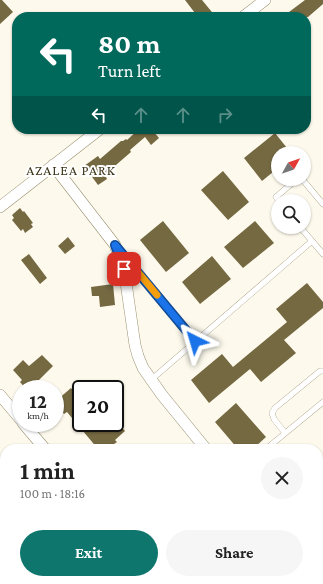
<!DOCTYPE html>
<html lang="en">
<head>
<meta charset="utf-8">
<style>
  body { margin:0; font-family:"Crimson Pro",serif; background:#f6f6f6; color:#222; height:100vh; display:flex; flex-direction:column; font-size:15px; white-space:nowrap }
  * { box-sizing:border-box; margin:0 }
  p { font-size:13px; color:#767676 }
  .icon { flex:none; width:22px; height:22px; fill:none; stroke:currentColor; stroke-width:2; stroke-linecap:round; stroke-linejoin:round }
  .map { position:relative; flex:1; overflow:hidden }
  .side { position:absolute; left:0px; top:444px; width:323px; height:140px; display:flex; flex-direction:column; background:#fff; border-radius:16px 16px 0 0; box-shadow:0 1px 3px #0004 }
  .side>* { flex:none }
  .top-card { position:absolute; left:12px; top:12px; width:299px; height:122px; border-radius:16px; box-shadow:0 1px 3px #0004; background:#00695c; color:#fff; overflow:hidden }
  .needle { width:26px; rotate:50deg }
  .buttons { position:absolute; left:271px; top:146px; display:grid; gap:8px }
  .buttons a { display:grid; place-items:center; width:40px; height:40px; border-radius:50%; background:#fff; box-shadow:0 1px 3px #0004; font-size:20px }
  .speed { position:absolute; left:12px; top:380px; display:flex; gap:8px; font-size:20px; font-weight:700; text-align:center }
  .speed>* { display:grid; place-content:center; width:52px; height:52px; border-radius:50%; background:#fff; box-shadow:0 1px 3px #0004; line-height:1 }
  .speed small { font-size:10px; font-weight:400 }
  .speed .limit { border:2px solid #111; border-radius:6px; background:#fff; color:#111 }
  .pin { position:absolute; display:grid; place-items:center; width:34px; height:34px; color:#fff; margin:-17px; border-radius:8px; box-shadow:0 2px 6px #0006 }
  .me { position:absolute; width:44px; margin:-22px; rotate:320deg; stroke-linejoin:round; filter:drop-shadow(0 0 3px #0008) }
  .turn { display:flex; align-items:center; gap:14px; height:84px; padding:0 20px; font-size:18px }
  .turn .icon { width:52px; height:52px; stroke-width:2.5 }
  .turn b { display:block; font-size:28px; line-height:34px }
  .lanes { display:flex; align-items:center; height:38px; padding:0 20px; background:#0003; justify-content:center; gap:20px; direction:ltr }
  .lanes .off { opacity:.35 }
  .round { display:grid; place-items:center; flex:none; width:42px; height:42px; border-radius:21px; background:#f6f6f6 }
  .head { display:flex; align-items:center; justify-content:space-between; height:68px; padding:0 20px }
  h1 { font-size:24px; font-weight:700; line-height:30px }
  .cta { display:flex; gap:8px; margin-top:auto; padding:8px 20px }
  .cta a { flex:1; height:46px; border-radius:24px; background:#0f766e; color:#fff; font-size:16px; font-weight:700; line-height:46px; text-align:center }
  .cta a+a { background:#f6f6f6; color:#222 }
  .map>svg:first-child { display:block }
  .building { fill:#756942 }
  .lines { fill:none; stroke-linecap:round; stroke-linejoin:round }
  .service-casing { stroke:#998f71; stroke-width:6 }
  .minor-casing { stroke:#998f71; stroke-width:12 }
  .tertiary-casing { stroke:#998f71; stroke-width:15 }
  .service { stroke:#fff; stroke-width:5.5 }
  .minor { stroke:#fff; stroke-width:11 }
  .tertiary { stroke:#fff; stroke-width:14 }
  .route-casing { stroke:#114b97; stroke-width:10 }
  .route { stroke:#1a73e8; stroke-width:7 }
  .slow { stroke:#f59e0b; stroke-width:7 }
  .labels { text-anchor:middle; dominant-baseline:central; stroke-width:4; stroke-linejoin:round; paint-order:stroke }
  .neighbourhood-label { font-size:14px; letter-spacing:1px; fill:#3d3519; stroke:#fff }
</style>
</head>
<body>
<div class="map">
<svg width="323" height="584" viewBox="0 0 323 584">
  <rect width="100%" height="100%" fill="#fdf9ec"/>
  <path class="building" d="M0 0H2L13 12 0 24Z
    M185 0H202L216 17H198Z
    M305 0H323V4L308 17H293L289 12Z
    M137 129H154L153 131 159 138 151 145 145 137 130 150 131 152 109 171 110 172 105 175 107 179 98 185 84 166 98 156 100 159 121 141H123L126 139 127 140 138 130Z
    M275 133 291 153H278V168L262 181 244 158Z
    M223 171 249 202 228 220 201 190Z
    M20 208 23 212 24 211 33 223 31 224 33 227 25 233 23 229 21 231 12 220 14 218 12 215Z
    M163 221 189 253 166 272 140 240Z
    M255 221 274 243 243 268 224 247Z
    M68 237 75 246 65 254 58 246Z
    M29 254 47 278 40 284 21 260Z
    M212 256 231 279 200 304 182 282Z
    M307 283 323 302V308L284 340 296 353 261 382 250 369 209 403 191 380 222 354 233 367 287 322 276 309Z
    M113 284 115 305 100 307 99 296H92L91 287Z
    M42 355 53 366 30 389H26L20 382 22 380 13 370 23 360 29 366Z
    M71 388 81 399V423H101L109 432 119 424 125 431 115 440 117 442 114 444 118 449H98L67 412 64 414 58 407 61 405 57 400Z
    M236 403 266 437 253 449H238L215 422Z"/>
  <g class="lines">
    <defs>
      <path id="service" d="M302 179 323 204
        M279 201 276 197 297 179
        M300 227 312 241
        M121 252 195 341
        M152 379 312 241 323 254
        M285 433 274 419 272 413 275 408 320 371H323
        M266 449 323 402"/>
      <path id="minor" d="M243 17 265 0
        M53 165 115 245 124 269 135 345 138 356 143 368 162 395 206 449
        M0 207 100 129
        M0 395 21 420
        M23 423 45 449
        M0 565 5 561
        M154 579 159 584"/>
      <path id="tertiary" d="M318 552 323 548
        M279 584 285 579"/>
    </defs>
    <use href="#service" class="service-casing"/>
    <use href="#minor" class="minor-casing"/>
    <use href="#tertiary" class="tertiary-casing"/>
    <use href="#service" class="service"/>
    <use href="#minor" class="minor"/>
    <use href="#tertiary" class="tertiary"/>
  </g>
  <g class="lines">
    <defs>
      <path id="route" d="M124 269 115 245 195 341"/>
    </defs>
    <use href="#route" class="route-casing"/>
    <use href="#route" class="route"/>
    <path class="slow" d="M138 272 157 295"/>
  </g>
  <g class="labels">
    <g class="neighbourhood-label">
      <text x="71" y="170">AZALEA PARK</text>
    </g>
  </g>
</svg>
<div class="buttons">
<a><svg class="needle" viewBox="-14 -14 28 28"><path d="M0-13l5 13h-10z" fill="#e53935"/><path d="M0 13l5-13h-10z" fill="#767676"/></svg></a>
<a><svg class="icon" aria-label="search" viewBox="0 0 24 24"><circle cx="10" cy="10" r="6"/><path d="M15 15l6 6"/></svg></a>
</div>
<div class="speed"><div>12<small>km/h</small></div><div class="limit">20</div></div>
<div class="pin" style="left:124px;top:269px;background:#d93025"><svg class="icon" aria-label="arrive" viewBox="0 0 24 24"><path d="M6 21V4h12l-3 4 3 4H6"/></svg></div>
<svg class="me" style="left:195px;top:341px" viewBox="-20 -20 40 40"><path d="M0-17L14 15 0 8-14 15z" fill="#1a73e8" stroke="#fff" stroke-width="4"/></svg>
<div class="top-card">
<div class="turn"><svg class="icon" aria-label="left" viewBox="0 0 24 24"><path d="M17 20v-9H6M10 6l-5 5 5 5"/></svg><div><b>80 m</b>Turn left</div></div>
<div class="lanes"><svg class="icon" aria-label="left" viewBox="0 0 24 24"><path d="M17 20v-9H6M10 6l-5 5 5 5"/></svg><svg class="icon off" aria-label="ahead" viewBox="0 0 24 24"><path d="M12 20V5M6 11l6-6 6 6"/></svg><svg class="icon off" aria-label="ahead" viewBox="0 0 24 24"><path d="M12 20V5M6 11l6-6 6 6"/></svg><svg class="icon off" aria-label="right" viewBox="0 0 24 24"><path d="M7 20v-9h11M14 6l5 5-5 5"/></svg></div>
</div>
<section class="side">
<div class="head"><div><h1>1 min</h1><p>100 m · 18:16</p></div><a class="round"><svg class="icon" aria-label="close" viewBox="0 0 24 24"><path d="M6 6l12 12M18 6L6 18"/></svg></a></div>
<div class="cta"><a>Exit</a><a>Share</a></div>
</section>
</div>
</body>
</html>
